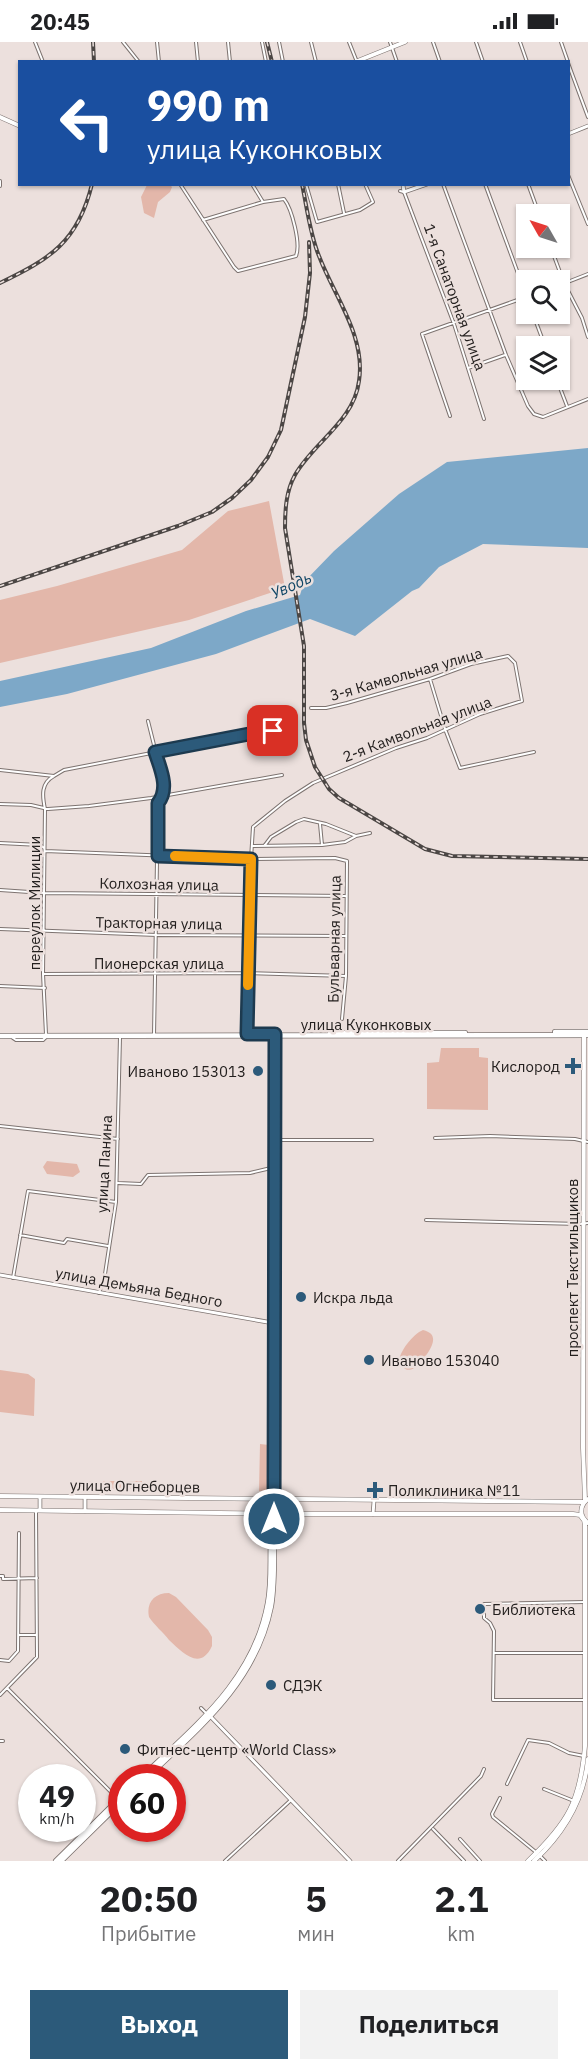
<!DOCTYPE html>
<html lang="ru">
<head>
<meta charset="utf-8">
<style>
  body { margin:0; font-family:"IBM Plex Sans",sans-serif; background:#f2f2f2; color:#202124; height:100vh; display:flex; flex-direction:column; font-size:22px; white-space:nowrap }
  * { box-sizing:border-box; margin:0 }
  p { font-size:20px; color:#757577 }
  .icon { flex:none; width:33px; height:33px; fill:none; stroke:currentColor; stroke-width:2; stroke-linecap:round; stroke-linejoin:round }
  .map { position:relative; height:1819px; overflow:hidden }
  .details { display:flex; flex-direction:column; background:#fff; flex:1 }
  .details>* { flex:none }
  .banner { position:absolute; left:18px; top:18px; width:552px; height:126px; border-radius:0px; box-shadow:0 2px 4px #0004; background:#1a4fa0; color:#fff; overflow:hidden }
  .needle { width:39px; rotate:309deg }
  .controls { position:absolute; left:516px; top:162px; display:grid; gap:12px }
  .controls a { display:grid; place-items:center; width:54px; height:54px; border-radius:0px; background:#fff; box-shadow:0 2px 4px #0004; font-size:30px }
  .speed { position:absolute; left:18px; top:1722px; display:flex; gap:12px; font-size:30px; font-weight:700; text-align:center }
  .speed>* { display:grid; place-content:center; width:78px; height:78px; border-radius:50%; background:#fff; box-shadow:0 2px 4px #0004; line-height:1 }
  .speed small { font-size:15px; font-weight:400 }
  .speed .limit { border:9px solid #d22; background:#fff; color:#111 }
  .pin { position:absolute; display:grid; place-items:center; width:51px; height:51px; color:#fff; margin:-26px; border-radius:12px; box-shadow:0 3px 9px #0006 }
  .me { position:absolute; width:66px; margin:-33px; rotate:0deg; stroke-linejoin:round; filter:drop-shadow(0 0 4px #0008) }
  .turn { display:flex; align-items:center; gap:21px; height:126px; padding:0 30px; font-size:27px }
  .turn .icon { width:78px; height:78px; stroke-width:2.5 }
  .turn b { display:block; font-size:42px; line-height:51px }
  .eta { display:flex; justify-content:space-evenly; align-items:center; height:102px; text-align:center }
  .eta b { font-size:36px; font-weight:700; line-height:42px }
  .button { display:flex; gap:12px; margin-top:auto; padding:12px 30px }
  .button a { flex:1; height:69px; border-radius:0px; background:#2c5a7a; color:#fff; font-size:24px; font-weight:700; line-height:69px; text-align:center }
  .button a+a { background:#f2f2f2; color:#202124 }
  .status { display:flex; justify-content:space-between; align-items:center; height:42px; padding:0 30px; background:#fff; direction:ltr }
  .status svg { height:16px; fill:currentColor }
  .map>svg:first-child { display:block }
  .green { fill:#e3b7aa }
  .water { fill:#7da8c8 }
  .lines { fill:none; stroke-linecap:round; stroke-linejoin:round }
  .minor-casing { stroke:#7d7370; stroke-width:4 }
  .tertiary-casing { stroke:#7d7370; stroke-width:4.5 }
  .secondary-casing { stroke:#7d7370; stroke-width:5 }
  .primary-casing { stroke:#7d7370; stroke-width:6 }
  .minor { stroke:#fff; stroke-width:2 }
  .tertiary { stroke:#fff; stroke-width:3 }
  .secondary { stroke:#fff; stroke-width:4 }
  .primary { stroke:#fff; stroke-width:4.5 }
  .rail-casing { stroke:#4b4644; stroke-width:4 }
  .rail { stroke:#ece0dd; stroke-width:1.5; stroke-dasharray:4.5; stroke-linecap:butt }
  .route-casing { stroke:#1d3a4f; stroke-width:15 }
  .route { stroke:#2c5a7a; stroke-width:10 }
  .slow { stroke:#f59e0b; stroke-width:10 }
  .poi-dot { fill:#2c5a7a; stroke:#ece0dd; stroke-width:2 }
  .labels { text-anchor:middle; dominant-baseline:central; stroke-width:5; stroke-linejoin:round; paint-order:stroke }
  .street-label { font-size:15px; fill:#24201f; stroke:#ece0dd }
  .poi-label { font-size:15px; fill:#24201f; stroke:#ece0dd; text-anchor:start }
  .water-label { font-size:16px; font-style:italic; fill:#0f4565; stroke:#ece0dd }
</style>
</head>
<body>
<div class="status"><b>20:45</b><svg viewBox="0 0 49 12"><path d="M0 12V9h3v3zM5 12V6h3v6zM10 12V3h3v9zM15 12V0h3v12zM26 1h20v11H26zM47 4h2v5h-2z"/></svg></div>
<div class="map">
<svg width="588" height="1819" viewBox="0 0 588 1819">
  <rect width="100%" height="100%" fill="#ece0dd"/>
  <path class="green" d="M147 143H170L172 145 170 150 158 160 154 176 144 171 141 155Z
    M269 459 285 546 189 578 0 621V558L57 544 182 508 228 469Z
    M441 1006H479V1015L488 1016V1068L427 1067V1021L439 1020Z
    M47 1119 77 1122 80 1130 73 1135 47 1132 43 1125Z
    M423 1288C440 1292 432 1305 425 1315 418 1324 408 1336 399 1320 399 1310 413 1292 423 1288Z
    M0 1328 28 1332 35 1337 34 1374 0 1370Z
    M260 1402 269 1403 268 1449H259Z
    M89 1439H142L141 1447H89Z
    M169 1551 176 1555 208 1588 212 1595V1604C200 1630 182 1610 169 1598 163 1590 155 1584 149 1575 146 1561 154 1551 169 1551Z"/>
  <path class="water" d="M588 406V506L483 502 439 525 419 546 412 549 355 594 310 577 216 612 67 652 0 665V639L151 606 246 569 300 553 304 540 334 509 399 452 447 420Z"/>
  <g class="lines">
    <defs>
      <path id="minor" d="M35 0 43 20
        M123 0 139 20
        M157 0 159 20
        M196 0 198 20
        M228 0 230 20
        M262 0 266 20
        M279 0 283 20
        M311 0 316 20
        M349 0 357 20
        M390 0 397 20
        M433 0 440 20
        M476 0 483 20
        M520 0 527 20
        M561 0 568 20
        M568 21 588 75
        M568 133 588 182
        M0 139V144
        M180 142 234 225 238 229 296 214C301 202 292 167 284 157L263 160 203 178
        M252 142 263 160
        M306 142 317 180 360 168 373 160 365 142
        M338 142 344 171
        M443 142 506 313 528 364 534 372 543 375 588 357
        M485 142 526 253
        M528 142 539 172
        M400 149 404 150 454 282 484 377
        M551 206 564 241 582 276 588 295
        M560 243 588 232
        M533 272 545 304
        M468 326 505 313
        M557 338 567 364
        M450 374 422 292 526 255
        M430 637 445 687 460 726 534 710
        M148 679 165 747 163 754 158 761 154 993
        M0 728 54 734 64 728 249 692 257 693 273 689
        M0 762 31 763 48 767 89 764 151 756 282 733
        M320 782 322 803
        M0 801 40 803 44 806
        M265 803 271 795 296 780 304 777 326 782 356 794
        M252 804 322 803 345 800 356 794 370 791
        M45 809 248 817 335 816 347 819 346 934 342 977
        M0 848 44 851 345 854
        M0 887 157 893 345 894
        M43 932 248 931 346 934
        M0 944 45 946
        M46 992 43 932 45 767C42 753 41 741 54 734
        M247 992 251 817 253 785 285 759 313 741 396 706 427 696 480 672 522 659 515 621 508 614 471 622 430 637 347 661 326 666H311
        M13 996 16 998H43L46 995
        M0 1084 118 1097
        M435 1096 490 1094 575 1097 588 1100
        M276 1098H372
        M118 1141 141 1142 148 1133 250 1131 271 1126
        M426 1178 580 1182 588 1181
        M20 1193 64 1201 67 1197 108 1204
        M13 1236 28 1149 116 1160
        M99 1251 105 1232 116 1160 120 995
        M0 1534H3V1537L37 1536
        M19 1593H37
        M495 1611H585
        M0 1618 9 1619 18 1609 19 1491
        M7 1646 117 1756
        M0 1653 37 1615 36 1470
        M585 1658H493L494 1589 490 1581 484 1576V1562L585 1560
        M201 1666 207 1672
        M0 1699H3
        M507 1742 528 1698 549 1701 569 1711 584 1714
        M544 1747 574 1759
        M500 1756 492 1772 493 1775 537 1811
        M433 1787 464 1819
        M460 1797 480 1819
        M540 1814 545 1819
        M225 1819 291 1758
        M398 1819 481 1734 484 1727"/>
      <path id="tertiary" d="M568 92 588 84
        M403 143 404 150 427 142
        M0 1233 273 1281
        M40 1468V1455
        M85 1469V1456
        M373 1472 374 1459
        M210 1674 350 1819"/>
      <path id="secondary" d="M355 20 405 0
        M0 75 20 84
        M584 994 583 1406 585 1458
        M0 1454 584 1460
        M588 1457C579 1464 579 1474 588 1481
        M0 1468 284 1472H573L580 1473 583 1477
        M528 1819C568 1781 580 1760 585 1704V1483L584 1478
        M534 1819C564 1791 584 1759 588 1717"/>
      <path id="primary" d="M555 990H588
        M330 991H465
        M0 994 588 993
        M141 1736C195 1684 254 1639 268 1561 272 1540 270 1519 271 1497L272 992
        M146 1736C200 1685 256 1640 271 1564 274 1546 274 1528 274 1509L275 992
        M56 1819 122 1754
        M61 1819 122 1759"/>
    </defs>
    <use href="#minor" class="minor-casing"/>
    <use href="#tertiary" class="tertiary-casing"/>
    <use href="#secondary" class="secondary-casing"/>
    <use href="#primary" class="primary-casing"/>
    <use href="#minor" class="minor"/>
    <use href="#tertiary" class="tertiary"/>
    <use href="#secondary" class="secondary"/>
    <use href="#primary" class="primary"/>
    <defs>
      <path id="rail" d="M93 0 94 20
        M267 0 272 20
        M302 142C307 166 310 192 319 214 334 254 366 294 359 339 354 379 314 400 295 433 286 449 285 468 285 486L304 604V681L306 698 315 725 329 747 339 756 425 807 452 814 588 817
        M0 241C50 217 78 200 92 142
        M0 544 178 484 212 470 232 456 251 438 268 415 281 388 305 275 310 231 309 200"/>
    </defs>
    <use href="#rail" class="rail-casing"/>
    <use href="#rail" class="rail"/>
  </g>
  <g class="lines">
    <defs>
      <path id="route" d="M273 689 257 693 249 692 155 710C160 726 170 746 158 761V814L251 817 247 992H275V995L274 1477"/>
    </defs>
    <use href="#route" class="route-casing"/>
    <use href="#route" class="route"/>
    <path class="slow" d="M175 814 251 817 248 943"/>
  </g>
  <g class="poi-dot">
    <path d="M570 1015h6v6h6v6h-6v6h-6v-6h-6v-6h6z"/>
    <circle cx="258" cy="1029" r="6"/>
    <circle cx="301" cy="1255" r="6"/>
    <circle cx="369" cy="1318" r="6"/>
    <path d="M372 1439h6v6h6v6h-6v6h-6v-6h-6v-6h6z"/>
    <circle cx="480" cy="1567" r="6"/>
    <circle cx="271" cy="1643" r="6"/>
    <circle cx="125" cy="1707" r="6"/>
  </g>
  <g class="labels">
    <g class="street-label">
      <text transform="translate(455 255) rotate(70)">1-я Санаторная улица</text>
      <text transform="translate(406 632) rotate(-16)">3-я Камвольная улица</text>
      <text transform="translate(417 687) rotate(-21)">2-я Камвольная улица</text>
      <text transform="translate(159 842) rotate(1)">Колхозная улица</text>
      <text transform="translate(34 861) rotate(-90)">переулок Милиции</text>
      <text transform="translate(159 881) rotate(1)">Тракторная улица</text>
      <text transform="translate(334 897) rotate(-89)">Бульварная улица</text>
      <text x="159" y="921">Пионерская улица</text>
      <text x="366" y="982">улица Куконковых</text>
      <text transform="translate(104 1122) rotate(-87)">улица Панина</text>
      <text transform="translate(572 1226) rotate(-90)">проспект Текстильщиков</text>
      <text transform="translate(139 1245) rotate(10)">улица Демьяна Бедного</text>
      <text transform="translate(135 1444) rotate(1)">улица Огнеборцев</text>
    </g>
    <g class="poi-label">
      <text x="560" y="1024" text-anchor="end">Кислород</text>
      <text x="246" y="1029" text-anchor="end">Иваново 153013</text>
      <text x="313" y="1255">Искра льда</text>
      <text x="381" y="1318">Иваново 153040</text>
      <text x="388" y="1448">Поликлиника №11</text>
      <text x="492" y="1567">Библиотека</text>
      <text x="283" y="1643">СДЭК</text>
      <text x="137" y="1707">Фитнес-центр «World Class»</text>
    </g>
    <g class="water-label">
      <text transform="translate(291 543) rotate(-24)">Уводь</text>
    </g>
  </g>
</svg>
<div class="controls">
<a><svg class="needle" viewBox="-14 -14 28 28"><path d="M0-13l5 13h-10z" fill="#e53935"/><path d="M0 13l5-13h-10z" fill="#757577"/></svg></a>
<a><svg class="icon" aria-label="search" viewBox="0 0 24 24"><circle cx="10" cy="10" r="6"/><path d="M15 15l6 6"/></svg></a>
<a><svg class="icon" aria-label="layers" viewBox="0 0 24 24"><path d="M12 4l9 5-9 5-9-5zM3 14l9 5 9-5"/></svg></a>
</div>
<div class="speed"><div>49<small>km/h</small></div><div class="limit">60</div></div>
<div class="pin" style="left:273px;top:689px;background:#d93025"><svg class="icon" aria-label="arrive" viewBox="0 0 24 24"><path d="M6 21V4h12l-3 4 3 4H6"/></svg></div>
<svg class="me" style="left:274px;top:1477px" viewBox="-20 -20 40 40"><circle r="17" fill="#2c5a7a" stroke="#fff" stroke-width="3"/><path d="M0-11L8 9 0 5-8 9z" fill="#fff"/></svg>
<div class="banner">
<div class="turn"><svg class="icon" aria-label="left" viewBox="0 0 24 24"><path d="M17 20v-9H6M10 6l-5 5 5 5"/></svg><div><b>990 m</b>улица Куконковых</div></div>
</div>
</div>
<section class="details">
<div class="eta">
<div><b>20:50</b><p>Прибытие</p></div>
<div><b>5</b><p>мин</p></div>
<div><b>2.1</b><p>km</p></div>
</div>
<div class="button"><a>Выход</a><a>Поделиться</a></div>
</section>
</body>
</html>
